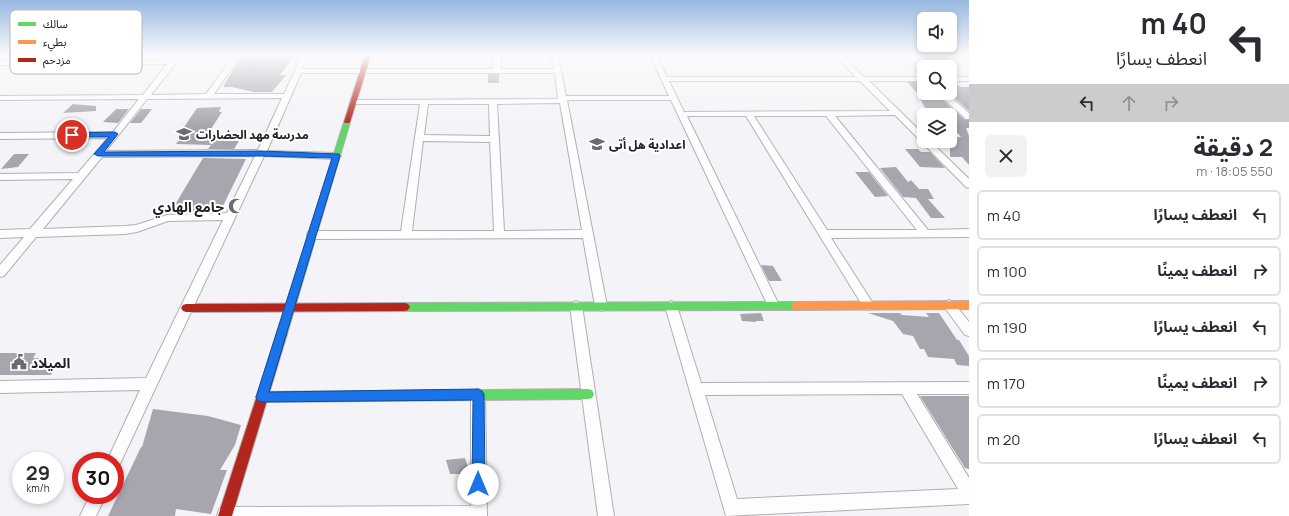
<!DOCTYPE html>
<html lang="ar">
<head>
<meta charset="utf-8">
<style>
  body { margin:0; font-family:Manrope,"Noto Sans Arabic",sans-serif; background:#f2f2f3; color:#2b2b33; direction:rtl; height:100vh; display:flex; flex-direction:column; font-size:15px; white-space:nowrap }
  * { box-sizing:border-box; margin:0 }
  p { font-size:13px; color:#7c7c81 }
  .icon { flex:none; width:22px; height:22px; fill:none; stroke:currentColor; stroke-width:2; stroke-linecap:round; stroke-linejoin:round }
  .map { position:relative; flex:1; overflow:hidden; direction:ltr }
  .details { display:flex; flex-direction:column; background:#fff; width:320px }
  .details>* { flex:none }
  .hud { background:#fff; color:#2b2b33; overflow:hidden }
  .controls { position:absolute; left:917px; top:12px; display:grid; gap:8px }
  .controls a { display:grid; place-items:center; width:40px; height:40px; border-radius:6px; background:#fff; box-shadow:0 2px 6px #0003; font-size:20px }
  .speed { position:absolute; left:12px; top:452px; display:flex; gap:8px; font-size:20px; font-weight:700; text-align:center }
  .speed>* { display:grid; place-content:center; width:52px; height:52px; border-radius:50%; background:#fff; box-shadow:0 2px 6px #0003; line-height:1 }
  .speed small { font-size:10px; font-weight:400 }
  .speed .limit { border:6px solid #d22; background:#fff; color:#111 }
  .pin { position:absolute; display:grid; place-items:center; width:34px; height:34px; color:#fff; margin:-17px; border:2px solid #fff; border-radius:50%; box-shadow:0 1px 4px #0007 }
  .me { position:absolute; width:44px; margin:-22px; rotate:0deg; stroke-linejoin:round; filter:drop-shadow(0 0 3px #0008) }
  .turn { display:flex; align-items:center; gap:14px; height:84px; padding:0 16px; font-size:18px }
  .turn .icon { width:52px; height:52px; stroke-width:2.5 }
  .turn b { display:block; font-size:28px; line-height:34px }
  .lanes { display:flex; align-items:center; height:38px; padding:0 16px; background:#0003; justify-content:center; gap:20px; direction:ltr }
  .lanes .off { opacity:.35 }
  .round { display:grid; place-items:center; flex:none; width:42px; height:42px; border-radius:6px; background:#f2f2f3 }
  .summary { display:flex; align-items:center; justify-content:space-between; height:68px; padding:0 16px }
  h1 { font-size:24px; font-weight:700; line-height:30px }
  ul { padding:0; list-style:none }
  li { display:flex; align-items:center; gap:12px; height:50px; margin:0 8px 6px; padding:0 8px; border:2px solid #e1e1e2; border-radius:6px }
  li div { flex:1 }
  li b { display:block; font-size:15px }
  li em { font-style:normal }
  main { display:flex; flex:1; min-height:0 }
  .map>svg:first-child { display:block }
  .building { fill:#a7a6ae }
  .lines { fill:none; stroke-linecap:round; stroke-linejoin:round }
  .street-casing { stroke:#b0b0b3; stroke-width:2 }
  .fast-casing { stroke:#b0b0b3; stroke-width:2 }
  .slow-casing { stroke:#b0b0b3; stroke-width:2 }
  .jam-casing { stroke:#b0b0b3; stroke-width:2 }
  .street { fill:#fdfdfe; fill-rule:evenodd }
  .fast { fill:#63d668; fill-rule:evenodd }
  .slow { fill:#ff974d; fill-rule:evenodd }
  .jam { fill:#b3261e; fill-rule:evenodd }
  .route { fill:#1a73e8; stroke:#114b97 }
  .labels { text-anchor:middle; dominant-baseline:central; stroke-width:4; stroke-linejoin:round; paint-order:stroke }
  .far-poi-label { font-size:12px; font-weight:bold; fill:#212124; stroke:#fff; text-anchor:start }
  .poi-label { font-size:14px; font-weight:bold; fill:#212124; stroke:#fff; text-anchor:end }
  .key { fill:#fff; stroke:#bcbcbd; stroke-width:1 }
  .key-label { font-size:11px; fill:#212124 }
</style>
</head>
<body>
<main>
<section class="details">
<div class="hud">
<div class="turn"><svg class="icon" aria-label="left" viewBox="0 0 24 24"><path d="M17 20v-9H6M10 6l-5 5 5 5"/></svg><div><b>40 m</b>انعطف يسارًا</div></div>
<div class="lanes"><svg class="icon" aria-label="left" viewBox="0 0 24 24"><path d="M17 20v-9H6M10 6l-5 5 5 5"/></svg><svg class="icon off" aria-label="ahead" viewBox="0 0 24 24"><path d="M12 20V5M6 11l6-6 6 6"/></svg><svg class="icon off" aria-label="right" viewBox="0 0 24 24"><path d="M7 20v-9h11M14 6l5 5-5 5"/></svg></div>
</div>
<div class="summary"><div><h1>2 دقيقة</h1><p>550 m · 18:05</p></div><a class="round"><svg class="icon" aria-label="close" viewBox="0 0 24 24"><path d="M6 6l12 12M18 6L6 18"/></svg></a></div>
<ul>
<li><svg class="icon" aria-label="left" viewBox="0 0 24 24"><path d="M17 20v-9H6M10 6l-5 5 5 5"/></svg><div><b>انعطف يسارًا</b></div><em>40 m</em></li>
<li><svg class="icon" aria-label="right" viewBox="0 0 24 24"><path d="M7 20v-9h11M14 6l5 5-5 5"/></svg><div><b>انعطف يمينًا</b></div><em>100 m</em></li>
<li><svg class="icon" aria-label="left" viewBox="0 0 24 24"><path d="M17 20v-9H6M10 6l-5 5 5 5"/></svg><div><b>انعطف يسارًا</b></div><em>190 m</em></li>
<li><svg class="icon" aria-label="right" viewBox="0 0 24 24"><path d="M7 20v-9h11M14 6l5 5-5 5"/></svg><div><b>انعطف يمينًا</b></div><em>170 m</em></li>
<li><svg class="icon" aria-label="left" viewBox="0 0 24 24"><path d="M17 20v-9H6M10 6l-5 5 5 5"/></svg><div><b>انعطف يسارًا</b></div><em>20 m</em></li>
</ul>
</section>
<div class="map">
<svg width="969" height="516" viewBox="0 0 969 516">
  <rect width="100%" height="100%" fill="#f4f4f8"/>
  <path class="building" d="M242 55H295L280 75H286L272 92H254L232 87H223Z
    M919 55H945L959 67H933Z
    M488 74H499V83H488Z
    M907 82H924V93H935L965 120H969V128H966L969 136V165L962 157H950V137H961L950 125V115H929L917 93Z
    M950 82H954L960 87H969V111L950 94Z
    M73 104 96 106V111L63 113Z
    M221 107 219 112H222L209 132H219L216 137H230L227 141H239L234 149H208L211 145 176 144 185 133H180L197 108Z
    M116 109H129L118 123 103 122Z
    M141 109H152L141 123H130Z
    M905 149H918L921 152H930L945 168 920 167Z
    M14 154H29L18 167 1 169Z
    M203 158 246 159 220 212 170 213Z
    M896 167 908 182 911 180 919 189H928L934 199H928L945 218H931L916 198 903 197 880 168Z
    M855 172H869L888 196 875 197Z
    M761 265 773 266 782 281H769Z
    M761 313 764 321H756V322L742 321 740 314Z
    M868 313H900L902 315 929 317 926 313H939L957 340H959L969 356V366L957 365 954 359 928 357 924 349H920L913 336 903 334 893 321Z
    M0 353H36L33 358H45L42 363H58L51 375H0Z
    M920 396H969V469L965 468Z
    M153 409 208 416 241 425 235 445 220 470H227L211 514 176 509 175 516H108L141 447H142Z
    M465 458 470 474H450L446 460Z"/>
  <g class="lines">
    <defs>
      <path id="street" d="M175 55H182L151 95 206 94 234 55H241L214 94H284L302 55H309L302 69H493L494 55H501V69H554L551 55H558L566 96H669L650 55H656L667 77H856L834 55H842L864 77H924V81H869L924 135V141H930L969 179V188L966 187 895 115 835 116 928 230 969 229V237L831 238 874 305 872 308 868 310 864 308 746 116H687L779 305 777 308 773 310 769 308 671 100H567L607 306 605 309 601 311 597 309 595 306 583 238 312 239 308 238 307 235 308 232 312 231H401L420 104H350V100L558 99 555 73H301L267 151 336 153 341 156 336 159 264 156 119 466 115 468V461H107L140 390 0 393V381L146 378 223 220 168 221 137 232 125 234 36 237 4 276 0 277V265L24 237 0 238V230L30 229 73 179 0 180V174L78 173 108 138 0 139V133L113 132 139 99 0 100V96L143 95 167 64 0 65V61L170 60ZM669 81H860L890 111 684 112ZM282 98 258 150 106 151 147 99ZM560 103 582 230 504 231 497 104ZM428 104H489L490 136 424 135ZM754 116H826L917 230H827ZM423 141 490 142 494 231H412ZM255 156 227 213 167 215 136 225 125 226 43 229 102 157Z
        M950 77H969V81H950Z
        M937 93H946L969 113V119H966Z
        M949 300 953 302 969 322V336L965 335 945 308 943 305 945 302Z
        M576 301 580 303 582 306 614 516H598L570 306 572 303Z
        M671 301 675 303 677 306 701 383 969 382V394H917L969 478V504L726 516 665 306 667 303ZM902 394 958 489 737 499 705 395Z
        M478 389 483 391 485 395 487 516H217L219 509 225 507 471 506V395L473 391Z
        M90 495H106L96 516H80Z"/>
      <path id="fast" d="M347 120 350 122 287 334 286 337 282 338 278 337 277 334 344 122Z
        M796 302 799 303 801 306 799 309 796 310 405 311 402 310 400 307 402 304 405 303Z
        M588 389 592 390 594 394 592 398 588 399 262 402 258 401 256 397 258 393 262 392Z"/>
      <path id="slow" d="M969 301V309L796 310 793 309 791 306 793 303 796 302Z"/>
      <path id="jam" d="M365 55H371L350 122 349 123H345L344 122Z
        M405 303 408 304 410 307 408 310 405 311 186 312 183 311 181 308 183 305 186 304Z
        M282 330 286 331 287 334 232 516H218L277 334 278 331Z"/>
    </defs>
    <use href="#street" class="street-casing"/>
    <use href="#fast" class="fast-casing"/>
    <use href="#slow" class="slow-casing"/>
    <use href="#jam" class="jam-casing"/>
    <use href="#street" class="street"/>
    <use href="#fast" class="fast"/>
    <use href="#slow" class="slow"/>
    <use href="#jam" class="jam"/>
  </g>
  <linearGradient id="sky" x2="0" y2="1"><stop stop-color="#97b8e0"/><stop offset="0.43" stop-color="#fafafc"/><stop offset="1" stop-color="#fafafc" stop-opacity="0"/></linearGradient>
  <rect width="969" height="127" fill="url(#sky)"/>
  <path class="route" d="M115 132 118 134 104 152 261 151 339 154 340 156 269 392 478 389 482 391 484 394 485 484 483 488 478 490 474 488 472 484 473 400 262 402 258 401 256 397 332 158 261 156H98L94 154 109 137H72L68 135 72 133Z"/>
  <defs>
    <symbol id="school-bare" viewBox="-9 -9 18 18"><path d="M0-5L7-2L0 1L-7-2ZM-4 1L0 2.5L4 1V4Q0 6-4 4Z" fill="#6b6b6e" stroke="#fff" stroke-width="2.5" paint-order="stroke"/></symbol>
    <symbol id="mosque-bare" viewBox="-9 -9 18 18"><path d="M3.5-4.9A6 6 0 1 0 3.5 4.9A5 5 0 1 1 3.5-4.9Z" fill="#6b6b6e" stroke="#fff" stroke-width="2.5" paint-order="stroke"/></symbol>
    <symbol id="civic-bare" viewBox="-9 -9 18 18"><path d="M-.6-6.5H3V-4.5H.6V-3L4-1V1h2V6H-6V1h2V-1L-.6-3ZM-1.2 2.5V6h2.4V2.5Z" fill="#6b6b6e" stroke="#fff" stroke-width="2.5" paint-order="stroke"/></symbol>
  </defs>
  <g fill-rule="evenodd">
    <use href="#school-bare" x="173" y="123" width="22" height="22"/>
    <use href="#school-bare" x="586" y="133" width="22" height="22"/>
    <use href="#mosque-bare" x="225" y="195" width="22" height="22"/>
    <use href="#civic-bare" x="8" y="351" width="22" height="22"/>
  </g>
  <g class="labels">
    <g class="far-poi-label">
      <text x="196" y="134">مدرسة مهد الحضارات</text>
      <text x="609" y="144">اعدادية هل أتى</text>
    </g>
    <g class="poi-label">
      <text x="224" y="206">جامع الهادي</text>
      <text x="31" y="362" text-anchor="start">الميلاد</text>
    </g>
  </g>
  <rect x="10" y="10" width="132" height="64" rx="6" class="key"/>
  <rect x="18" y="22" width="18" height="4" fill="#63d668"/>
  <rect x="18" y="40" width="18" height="4" fill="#ff974d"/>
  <rect x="18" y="58" width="18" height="4" fill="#b3261e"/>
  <g class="key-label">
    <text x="43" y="28">سالك</text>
    <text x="43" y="46">بطيء</text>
    <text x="43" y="64">مزدحم</text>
  </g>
</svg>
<div class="controls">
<a><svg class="icon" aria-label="sound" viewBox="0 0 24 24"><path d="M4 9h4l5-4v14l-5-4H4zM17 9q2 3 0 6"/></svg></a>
<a><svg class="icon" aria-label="search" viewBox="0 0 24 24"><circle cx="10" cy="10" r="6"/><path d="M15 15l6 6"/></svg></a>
<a><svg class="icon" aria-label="layers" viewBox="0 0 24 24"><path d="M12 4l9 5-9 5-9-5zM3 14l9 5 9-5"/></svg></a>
</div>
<div class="speed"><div>29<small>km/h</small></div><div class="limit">30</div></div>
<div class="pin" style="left:72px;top:135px;background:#d93025"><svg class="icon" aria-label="arrive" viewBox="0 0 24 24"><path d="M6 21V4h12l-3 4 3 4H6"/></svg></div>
<svg class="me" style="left:478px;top:484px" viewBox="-20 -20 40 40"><circle r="19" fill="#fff"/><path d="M0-13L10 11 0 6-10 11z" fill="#1a73e8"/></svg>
</div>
</main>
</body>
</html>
